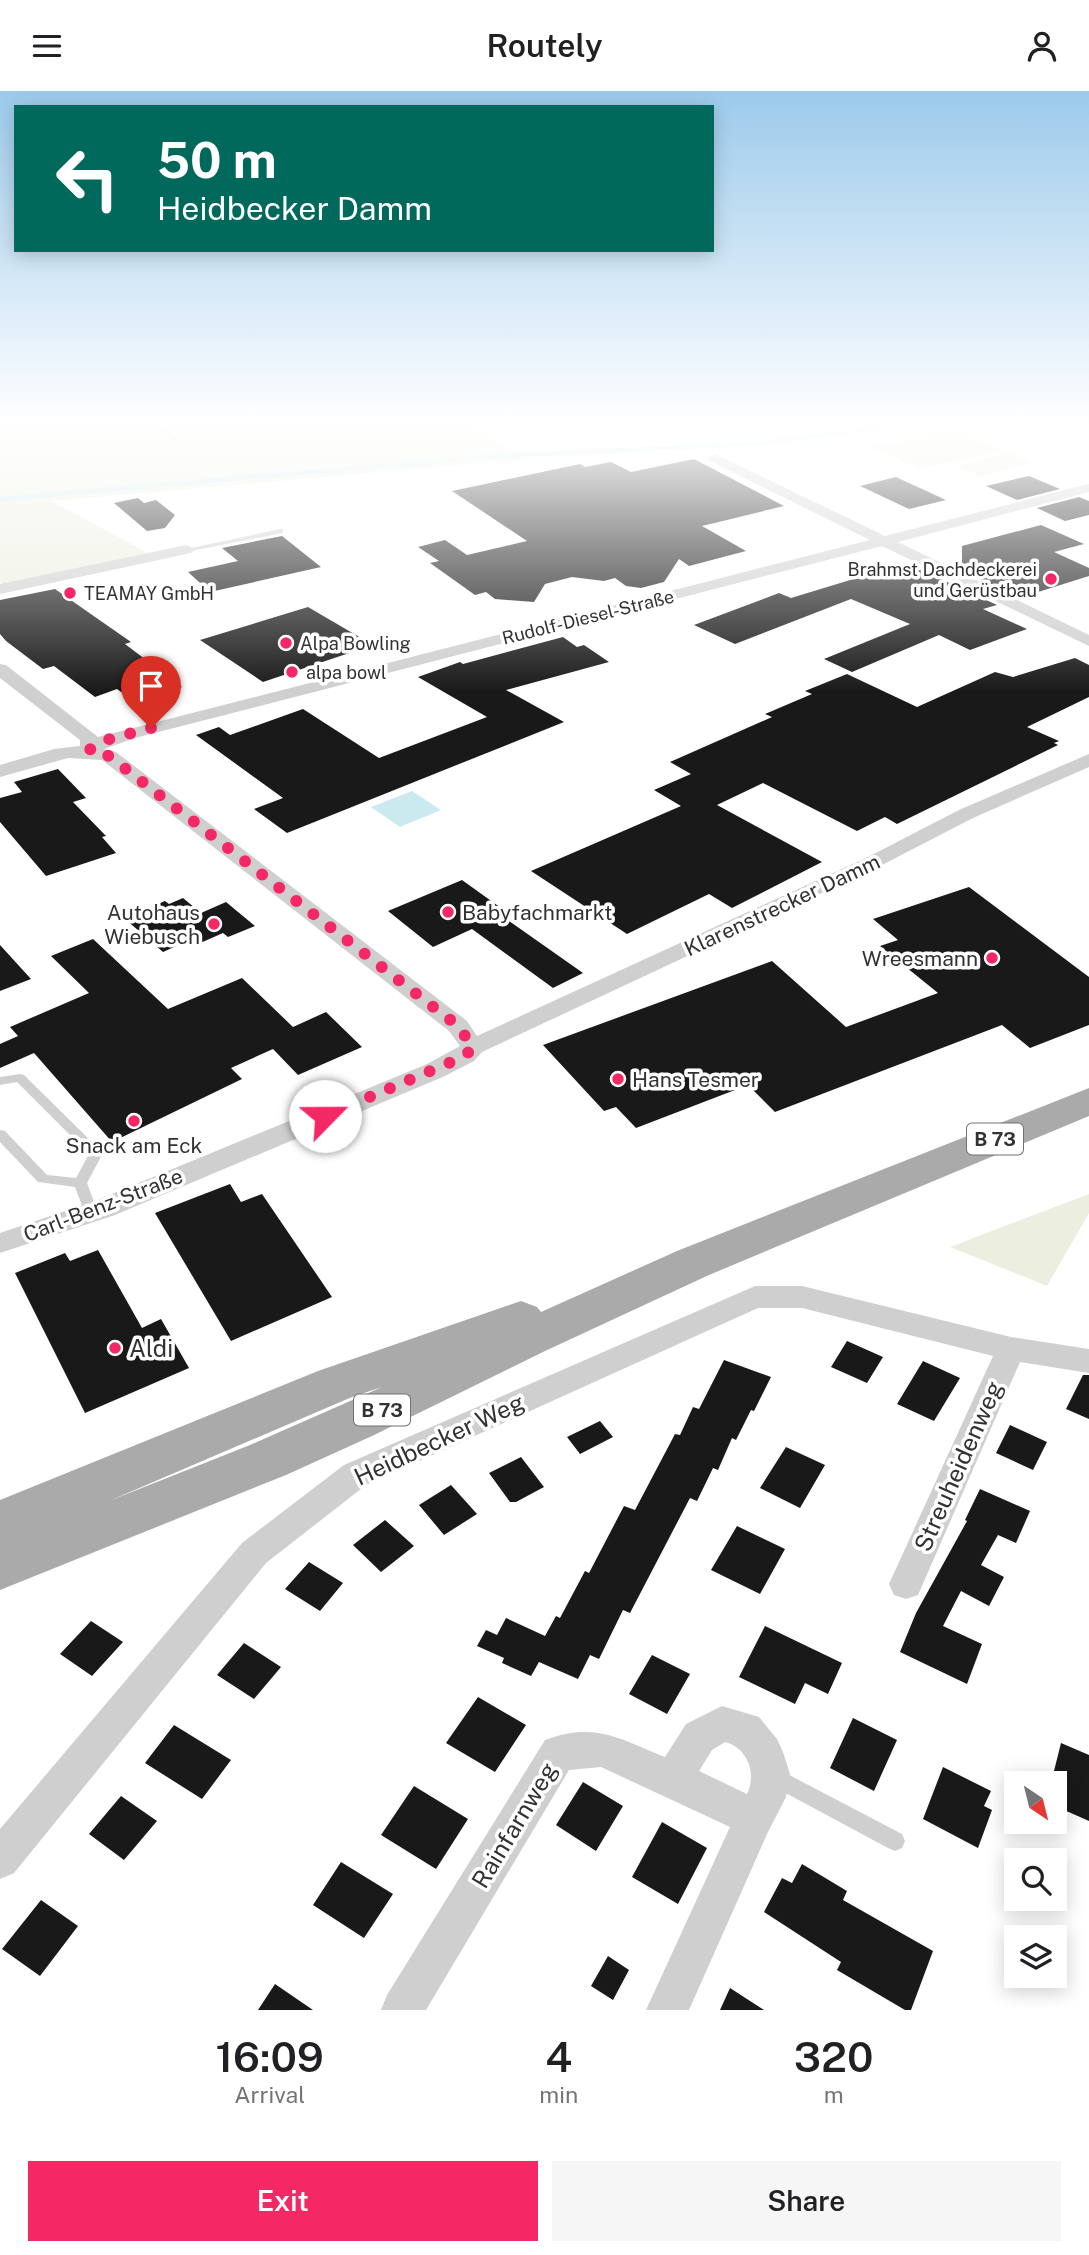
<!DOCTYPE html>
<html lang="en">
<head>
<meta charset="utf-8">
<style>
  body { margin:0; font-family:"Public Sans",sans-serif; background:#f6f6f6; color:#202124; height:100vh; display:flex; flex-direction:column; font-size:26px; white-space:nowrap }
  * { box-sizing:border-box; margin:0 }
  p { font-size:23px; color:#757577 }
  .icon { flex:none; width:38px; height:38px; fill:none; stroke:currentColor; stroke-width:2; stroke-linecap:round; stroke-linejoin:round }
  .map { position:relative; height:1919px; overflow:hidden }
  .details { display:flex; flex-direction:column; background:#fff; flex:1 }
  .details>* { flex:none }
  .guide { position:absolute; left:14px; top:14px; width:700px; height:147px; border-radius:0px; box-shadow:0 4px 18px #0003; background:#00695c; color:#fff; overflow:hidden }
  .needle { width:46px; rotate:145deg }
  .tools { position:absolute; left:1004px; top:1680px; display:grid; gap:14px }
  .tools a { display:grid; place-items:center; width:63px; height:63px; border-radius:0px; background:#fff; box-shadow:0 4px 18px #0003; font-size:35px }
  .pin { position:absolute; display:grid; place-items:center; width:60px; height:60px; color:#fff; margin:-72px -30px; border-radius:50% 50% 50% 0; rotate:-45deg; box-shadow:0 0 7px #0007 }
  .pin .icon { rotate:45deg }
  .me { position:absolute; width:77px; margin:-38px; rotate:67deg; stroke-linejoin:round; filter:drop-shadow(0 0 5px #0008) }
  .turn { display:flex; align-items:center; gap:24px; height:147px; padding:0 28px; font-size:32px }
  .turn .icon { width:91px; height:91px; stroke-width:2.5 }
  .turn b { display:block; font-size:49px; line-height:60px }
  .eta { display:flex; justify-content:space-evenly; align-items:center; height:119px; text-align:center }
  .eta b { font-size:42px; font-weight:600; line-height:49px }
  .cta { display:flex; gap:14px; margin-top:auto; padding:14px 28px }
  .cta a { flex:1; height:80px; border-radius:0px; background:#f52866; color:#fff; font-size:28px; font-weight:600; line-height:80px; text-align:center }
  .cta a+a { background:#f6f6f6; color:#202124 }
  header { display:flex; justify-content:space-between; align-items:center; height:91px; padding:0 28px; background:#fff; font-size:32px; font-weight:600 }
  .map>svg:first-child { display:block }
  .green { fill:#ecefdf }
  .water { fill:#caeaf0 }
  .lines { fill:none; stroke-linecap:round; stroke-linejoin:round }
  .stream { stroke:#caeaf0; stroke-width:4.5 }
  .building { fill:#191919 }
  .service { fill:#cfcfcf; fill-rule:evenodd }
  .minor { fill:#cfcfcf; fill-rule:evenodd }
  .primary { fill:#aaa; fill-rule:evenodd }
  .route { stroke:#f52866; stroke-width:12; stroke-dasharray:0 21.6 }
  .poi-dot { fill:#f52866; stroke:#fff; stroke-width:2.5 }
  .labels { text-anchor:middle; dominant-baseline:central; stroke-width:7; stroke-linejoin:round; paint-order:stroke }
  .far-poi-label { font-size:18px; fill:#323232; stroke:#fff; text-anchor:start }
  .far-street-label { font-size:18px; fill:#323232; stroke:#fff }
  .shield { fill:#fff; stroke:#707070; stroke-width:2 }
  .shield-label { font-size:19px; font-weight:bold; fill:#323232 }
  .street-label { font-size:21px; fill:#323232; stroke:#fff }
  .poi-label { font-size:21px; fill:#323232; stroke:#fff; text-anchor:end }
  .near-poi-label { font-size:24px; fill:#323232; stroke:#fff; text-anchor:start }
  .near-street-label { font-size:24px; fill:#323232; stroke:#fff }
</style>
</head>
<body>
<header><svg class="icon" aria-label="menu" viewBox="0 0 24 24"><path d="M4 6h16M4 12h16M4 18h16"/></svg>Routely<svg class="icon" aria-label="person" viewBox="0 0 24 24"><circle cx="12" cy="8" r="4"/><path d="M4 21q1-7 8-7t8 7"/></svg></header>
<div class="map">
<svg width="1089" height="1919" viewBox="0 0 1089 1919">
  <rect width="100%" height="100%" fill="#fff"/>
  <path class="green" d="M0 332H463L528 368 52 410 148 462 2 493 0 490Z
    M955 340 1005 360 919 377 870 356Z
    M1009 362 1034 371 981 385 956 375Z
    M1089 1103V1122L1047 1195 950 1156Z"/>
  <path class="water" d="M412 700 441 719 400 736 371 716Z"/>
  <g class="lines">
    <path class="stream" d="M0 408 495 365 753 353 919 332"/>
  </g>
  <path class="building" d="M694 368 784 415 702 435 746 460 689 475 679 468 664 491 641 497 626 495 615 487 604 490 572 486 545 493 534 511 495 508 486 501 475 504 430 472 439 470 418 456 445 449 467 464 527 450 452 400 580 373 585 376 611 371 631 381Z
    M1029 385 1060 398 1017 409 986 395Z
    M896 386 946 409 909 418 860 395Z
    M1079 406 1089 410V424L1065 430 1037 417Z
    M138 407 144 412 156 409 175 424 165 437 147 440 114 412Z
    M1041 434 1084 453 1054 461 1089 477V485L1019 507 962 479V455Z
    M282 445 321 476 210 501 188 481 238 470 222 457Z
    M906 472 997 514 983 518 1027 538 970 559 939 544 852 581 824 568 910 533 851 508 735 553 694 534 779 502 791 507Z
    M55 498 131 551 125 553 182 596 135 611 117 598 95 606 54 575 43 578 6 550 0 543V509Z
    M308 516 373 554 263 591 200 549Z
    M563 546 577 556 584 554 609 571 506 599 564 631 287 742 254 718 283 707 196 644 219 636 230 644 303 618 379 667 487 626 418 586 460 571 463 573Z
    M1075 567 1089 574V606L1027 636 1059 650 1054 652 1058 654 897 733 885 726 857 740 763 692 717 714 822 771 732 817 709 803 627 843 531 780 681 715 654 699 691 683 670 671 772 626 765 623 812 603 805 600 847 583 917 616 995 581 1013 586Z
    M58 678 86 707 73 711 106 745 102 746 116 762 46 785 0 731V707L22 701 14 691Z
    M462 789 508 822 502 825 583 882 553 897 472 838 433 856 388 820Z
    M969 796 1089 886V934L1030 957 1002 934 775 1021 748 994 636 1037 616 1016 604 1020 543 954 772 870 846 936 938 902 880 855 898 849 873 828Z
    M183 807 201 822 226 811 255 835 228 846 223 842 198 853 192 848 163 861 124 827 165 810 169 813Z
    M93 848 168 918 242 887 293 936 326 921 362 956 298 984 273 958 231 977 242 988 112 1051 34 962 0 977V953L18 945 10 936 89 902 51 865Z
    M0 854 31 888 0 900Z
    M230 1093 241 1111 262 1103 332 1206 231 1250 155 1122Z
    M98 1159 142 1237 161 1228 189 1277 85 1322 15 1182 65 1162 70 1170Z
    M847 1250 883 1266 867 1292 831 1276Z
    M724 1269 771 1286 754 1320 751 1319 736 1349 732 1347 718 1379 713 1377 697 1410 690 1407 630 1522 623 1519 599 1568 590 1564 578 1588 539 1571 531 1585 502 1572 504 1567 477 1555 486 1539 497 1544 506 1527 545 1545 556 1525 560 1527 585 1480 589 1482 624 1415 635 1419 675 1343 680 1344 693 1316 699 1318Z
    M923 1270 960 1287 934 1330 897 1313Z
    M1083 1284H1089V1328L1066 1318Z
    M600 1330 613 1346 580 1363 567 1346Z
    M1010 1334 1047 1351 1033 1379 996 1362Z
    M786 1356 825 1374 800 1417 760 1397Z
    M521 1366 544 1396 516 1411H510L489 1382Z
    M451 1394 477 1423 444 1444 419 1414Z
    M980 1398 1030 1420 1016 1452 998 1444 981 1474 1004 1486 989 1515 961 1500 943 1535 982 1553 967 1593 900 1561 916 1522 967 1430 965 1429Z
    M385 1429 414 1455 381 1481 353 1454Z
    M737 1435 785 1458 760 1503 711 1479Z
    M309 1471 343 1492 320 1520 285 1498Z
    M91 1530 123 1551 92 1585 60 1563Z
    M765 1535 842 1572 828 1603 805 1592 795 1613 739 1586Z
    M244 1552 281 1576 254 1608 217 1584Z
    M652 1564 690 1583 667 1623 629 1603Z
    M478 1606 526 1634 495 1681 446 1652Z
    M853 1627 897 1649 874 1700 830 1677Z
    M174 1634 231 1669 202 1708 145 1672Z
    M1061 1652 1089 1664V1730L1055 1715V1692H1051Z
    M943 1676 991 1700 984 1715 992 1719 978 1757 923 1728Z
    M583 1691 623 1715 596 1760 556 1734Z
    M414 1695 468 1728 436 1778 381 1744Z
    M121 1705 157 1730 124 1769 89 1743Z
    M662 1731 707 1757 678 1813 632 1786Z
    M341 1771 393 1803 364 1847 313 1814Z
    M802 1773 847 1800 843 1809 933 1860 911 1919H905L837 1879 841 1871 764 1821 782 1787 792 1792Z
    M41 1809 78 1835 40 1885 2 1858Z
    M608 1865 629 1879 613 1909 591 1895Z
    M275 1893 313 1919H258Z
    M730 1897 764 1919H720Z"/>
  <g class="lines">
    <path class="service" d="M149 332H156L178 347 175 351H171V348Z
      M280 438H283V442L186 461 182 459Z
      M20 983 24 984 103 1062 87 1092 98 1122 96 1125H86L75 1096 38 1091 0 1051V1039L5 1040 47 1084 76 1087 89 1063 17 991 0 994V986Z
      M774 1676 902 1743 905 1750 902 1757 895 1760 888 1757 767 1692 765 1685 767 1678Z"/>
    <path class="minor" d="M715 363 885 445 1089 393V401L898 451 1089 544V555L882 455 135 647 104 658 116 661 467 930 477 945 868 766 959 719 1089 663V676L973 727 882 774 482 961 474 970 445 985 115 1124 0 1162V1142L95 1110 427 973 460 955 449 940 102 669 68 667 0 686V674L54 658 80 655V649L0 587V573L6 574 98 646 870 449 710 370 708 367Z
      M186 454 191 456 194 459 191 462 0 503V493Z
      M755 1195H802L1011 1246 1089 1258V1282L1020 1271 918 1504 906 1508 894 1504 889 1493 993 1265 802 1217H758L366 1394 266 1472 14 1782 0 1788V1738L242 1452 344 1374Z
      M722 1615 759 1626 777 1648 783 1661 790 1683 786 1706 768 1741 689 1919H646L730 1736 601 1676 569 1679 426 1919H381L387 1904 545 1649C594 1630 621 1648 665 1666L686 1633ZM725 1651C748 1657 757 1683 747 1703L699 1680 712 1659Z"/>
    <path class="primary" d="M1089 997V1025L709 1184 545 1260 372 1345 286 1384 0 1499V1409L318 1280 521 1210 537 1216 541 1221 677 1160ZM382 1296 250 1354 109 1410 352 1306Z"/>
  </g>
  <linearGradient id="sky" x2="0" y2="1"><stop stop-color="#9ccaeb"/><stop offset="0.55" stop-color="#fff"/><stop offset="1" stop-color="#fff" stop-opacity="0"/></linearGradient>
  <rect width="1089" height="601" fill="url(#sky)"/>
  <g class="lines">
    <path class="route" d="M151 637 106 649 89 659 109 665 458 935 473 956 465 965 325 1025"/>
  </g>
  <g class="poi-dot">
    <circle cx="1051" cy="488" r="7"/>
    <circle cx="70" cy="502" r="7"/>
    <circle cx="286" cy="552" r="7"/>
    <circle cx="292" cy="581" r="7"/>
    <circle cx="448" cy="821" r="7"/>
    <circle cx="214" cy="833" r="7"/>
    <circle cx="992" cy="867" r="7"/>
    <circle cx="618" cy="988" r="7"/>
    <circle cx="134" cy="1030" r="7"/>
    <circle cx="115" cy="1257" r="7"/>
  </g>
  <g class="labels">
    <g class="far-poi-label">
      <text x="1037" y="478" text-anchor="end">Brahmst Dachdeckerei<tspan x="1037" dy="21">und Gerüstbau</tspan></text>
      <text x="84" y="502">TEAMAY GmbH</text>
      <text x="300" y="552">Alpa Bowling</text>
      <text x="306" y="581">alpa bowl</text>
    </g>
    <g class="far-street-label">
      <text transform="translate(588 526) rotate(-14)">Rudolf-Diesel-Straße</text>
    </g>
    <g class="shield">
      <rect x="967" y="1032.5" width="56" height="31" rx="5"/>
      <rect x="354" y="1303.5" width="56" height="31" rx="5"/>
    </g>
    <g class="shield-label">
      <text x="995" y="1048">B 73</text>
      <text x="382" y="1319">B 73</text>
    </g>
    <g class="street-label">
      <text transform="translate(782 814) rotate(-25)">Klarenstrecker Damm</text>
      <text transform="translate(103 1114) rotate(-21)">Carl-Benz-Straße</text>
    </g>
    <g class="poi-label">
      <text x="200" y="821">Autohaus<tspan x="200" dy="24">Wiebusch</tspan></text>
      <text x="462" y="821" text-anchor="start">Babyfachmarkt</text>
      <text x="978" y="867">Wreesmann</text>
      <text x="632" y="988" text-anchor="start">Hans Tesmer</text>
      <text x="134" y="1054" text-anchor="middle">Snack am Eck</text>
    </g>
    <g class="near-poi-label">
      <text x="129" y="1257">Aldi</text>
    </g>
    <g class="near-street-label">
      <text transform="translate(439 1348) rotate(-25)">Heidbecker Weg</text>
      <text transform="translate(958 1375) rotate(-66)">Streuheidenweg</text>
      <text transform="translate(514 1734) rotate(-59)">Rainfarnweg</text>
    </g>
  </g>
</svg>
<div class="tools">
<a><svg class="needle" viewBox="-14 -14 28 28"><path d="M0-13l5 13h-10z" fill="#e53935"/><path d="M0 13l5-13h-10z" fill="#757577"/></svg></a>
<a><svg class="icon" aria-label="search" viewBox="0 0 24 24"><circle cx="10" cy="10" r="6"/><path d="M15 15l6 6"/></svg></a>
<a><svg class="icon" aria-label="layers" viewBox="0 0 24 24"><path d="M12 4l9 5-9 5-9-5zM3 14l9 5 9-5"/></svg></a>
</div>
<div class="pin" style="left:151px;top:637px;background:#d93025"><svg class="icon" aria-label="arrive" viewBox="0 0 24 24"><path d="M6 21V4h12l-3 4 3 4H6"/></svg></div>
<svg class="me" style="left:325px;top:1025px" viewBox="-20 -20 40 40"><circle r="19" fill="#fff"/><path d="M0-13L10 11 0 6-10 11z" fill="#f52866"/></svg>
<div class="guide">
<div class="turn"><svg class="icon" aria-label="left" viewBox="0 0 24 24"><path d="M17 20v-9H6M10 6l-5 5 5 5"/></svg><div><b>50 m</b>Heidbecker Damm</div></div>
</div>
</div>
<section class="details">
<div class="eta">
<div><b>16:09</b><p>Arrival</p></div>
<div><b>4</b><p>min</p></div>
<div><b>320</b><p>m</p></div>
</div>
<div class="cta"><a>Exit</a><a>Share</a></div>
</section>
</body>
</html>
